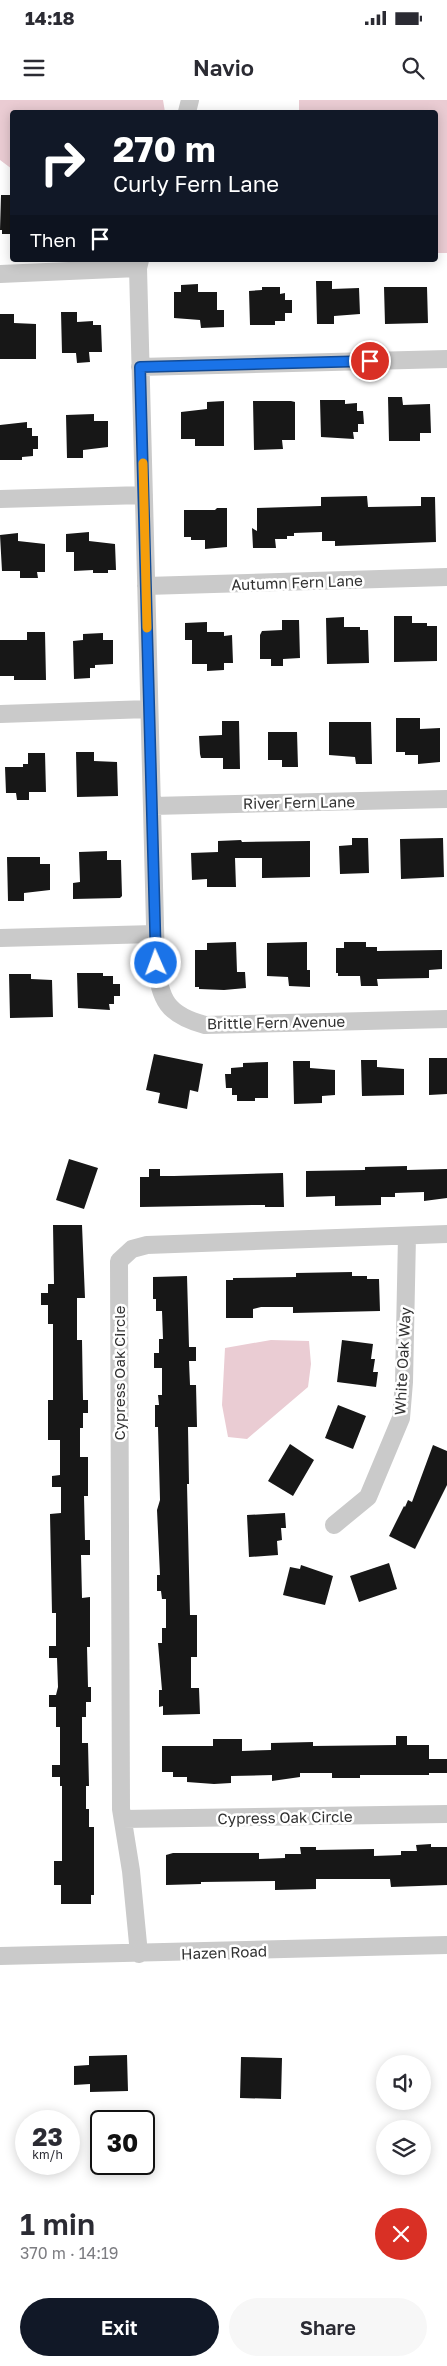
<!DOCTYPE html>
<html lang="en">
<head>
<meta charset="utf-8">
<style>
  body { margin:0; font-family:"Golos Text",sans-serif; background:#f7f7f7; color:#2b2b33; height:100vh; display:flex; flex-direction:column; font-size:19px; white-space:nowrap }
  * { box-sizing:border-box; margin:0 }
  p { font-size:16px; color:#7c7c81 }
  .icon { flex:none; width:28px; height:28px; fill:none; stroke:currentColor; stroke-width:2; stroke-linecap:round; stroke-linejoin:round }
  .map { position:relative; height:2091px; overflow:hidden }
  .drawer { display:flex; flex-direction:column; background:#fff; flex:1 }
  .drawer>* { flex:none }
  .hud { position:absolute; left:10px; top:10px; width:428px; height:152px; border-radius:5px; box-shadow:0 2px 12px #0003; background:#111827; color:#fff; overflow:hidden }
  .fabs { position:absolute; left:376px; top:1955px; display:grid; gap:10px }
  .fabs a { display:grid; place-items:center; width:55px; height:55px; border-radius:50%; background:#fff; box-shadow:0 2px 12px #0003; font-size:25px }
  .speed { position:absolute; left:15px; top:2010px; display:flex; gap:10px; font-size:25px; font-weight:700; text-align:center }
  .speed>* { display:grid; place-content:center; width:65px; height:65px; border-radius:50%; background:#fff; box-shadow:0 2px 12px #0003; line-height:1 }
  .speed small { font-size:12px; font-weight:400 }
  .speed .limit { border:2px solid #111; border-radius:8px; background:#fff; color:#111 }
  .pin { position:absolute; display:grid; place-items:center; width:42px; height:42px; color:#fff; margin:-21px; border:2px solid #fff; border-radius:50%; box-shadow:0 1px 5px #0007 }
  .me { position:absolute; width:55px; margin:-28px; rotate:358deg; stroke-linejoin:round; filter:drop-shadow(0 0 4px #0008) }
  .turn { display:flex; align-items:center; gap:18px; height:105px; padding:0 20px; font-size:22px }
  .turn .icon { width:65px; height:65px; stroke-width:2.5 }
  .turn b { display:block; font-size:35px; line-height:42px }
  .then { display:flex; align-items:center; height:48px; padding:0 20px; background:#0003; gap:10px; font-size:19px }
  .round { display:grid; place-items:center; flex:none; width:52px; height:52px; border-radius:26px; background:#f7f7f7 }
  .head { display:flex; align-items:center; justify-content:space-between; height:85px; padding:0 20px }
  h1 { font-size:30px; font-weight:600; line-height:38px }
  .action { display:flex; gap:10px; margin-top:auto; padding:10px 20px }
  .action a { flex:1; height:58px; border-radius:30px; background:#111827; color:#fff; font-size:20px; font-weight:600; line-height:58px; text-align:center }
  .action a+a { background:#f7f7f7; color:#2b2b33 }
  .status { display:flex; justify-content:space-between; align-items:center; height:35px; padding:0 25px; background:#fff; direction:ltr }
  .status svg { height:14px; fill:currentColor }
  header { display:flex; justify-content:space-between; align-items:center; height:65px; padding:0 20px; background:#fff; font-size:22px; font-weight:600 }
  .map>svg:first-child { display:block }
  .water { fill:#eaccd3 }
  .building { fill:#171717 }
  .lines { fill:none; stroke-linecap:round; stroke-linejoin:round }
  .minor { stroke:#cacaca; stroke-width:18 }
  .route-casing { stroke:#114b97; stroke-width:12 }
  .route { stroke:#1a73e8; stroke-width:9 }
  .slow { stroke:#f59e0b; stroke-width:9 }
  .labels { text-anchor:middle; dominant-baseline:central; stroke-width:5; stroke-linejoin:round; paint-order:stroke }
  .street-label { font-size:15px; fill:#303030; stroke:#fff }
</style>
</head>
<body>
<div class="status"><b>14:18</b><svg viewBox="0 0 49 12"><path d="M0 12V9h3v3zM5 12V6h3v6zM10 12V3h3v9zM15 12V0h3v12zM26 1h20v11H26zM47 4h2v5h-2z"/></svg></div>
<header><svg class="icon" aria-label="menu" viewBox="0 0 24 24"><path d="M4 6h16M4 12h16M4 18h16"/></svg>Navio<svg class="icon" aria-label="search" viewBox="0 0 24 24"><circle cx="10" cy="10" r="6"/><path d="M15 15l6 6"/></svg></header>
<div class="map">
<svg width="447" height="2091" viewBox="0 0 447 2091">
  <rect width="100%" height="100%" fill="#fff"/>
  <path class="water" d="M0 0H163L165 12H12V69L0 60Z
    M299 0H447V153H435V12H299Z
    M271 1240 309 1241 311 1264 308 1287 247 1339 228 1337 222 1305 225 1248Z"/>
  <path class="building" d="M1 95H12V134H2V130H0Z
    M316 181H332V189L359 188 360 214 334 216V224H317Z
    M198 184V192H217V210H224V227L201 228 200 220 174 218V192H181V185Z
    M262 187H280V194L285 193V200H292V213H285V221H275V225H250L249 191 262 190Z
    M384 187H427L428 223 385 224Z
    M61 212H77V222L93 221V225H101L102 252H89L90 262 77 263 76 253H62Z
    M0 214H14V223L36 224V259H0Z
    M388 297H402L403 305 430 304 431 333H420V341H389Z
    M320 300H345V304L357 303V311H363L364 324H358V332H353L354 339 321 337Z
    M224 301V346H195V339H181V312L207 309V302Z
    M253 301H291L295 302V340H282L283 349 254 350Z
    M94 314V321H108V347L83 350V358H67L66 315Z
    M27 322V328H32V336H38V349H33V356L22 357V360H0V325Z
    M367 396 368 407 421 406V397H435L436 442 335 446V441H322V432L294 433V436H287V439H275L276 448H253L252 428 257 431V408L321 406V397Z
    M217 408H227V447L205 449V440H191V437H184V410H215Z
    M89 432V441L115 444 116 470H108V473H93V470L74 471V452H66V434Z
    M18 433V441L45 444V472H37L38 478H20V471H2L0 435Z
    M394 516H412V523H427V526H437V561L394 562Z
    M344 517V527H360V530H368L369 563 327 564 326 518Z
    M282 520H299L300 558 283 559V566H271V559H260V535L262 531 282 530Z
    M207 522V532H224V536L232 535 233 563H224V570L207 571V564H192V540H185V523Z
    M27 532H45L46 580H14V576H0V540H27Z
    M103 533V540H113V564L95 565V568H90V578L74 579 73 541 83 540V534Z
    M396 618H420V629L440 628V662L418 664V655H405V652H396Z
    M222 621H239L240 669H223V658H201L200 654 199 636 222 635Z
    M329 622H371L372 664H356L355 657 329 655Z
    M268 632H297L298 667H282V660H268Z
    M76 652H94V661L117 662 118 696 77 697Z
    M28 653H45L46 692H29V700H17L16 693H6L5 667H23V664H28Z
    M352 738H368L369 773 340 774 339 746 352 745Z
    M443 738 444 777 401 779 400 739Z
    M241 740 242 742 310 741V777L262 778V758H235L236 787H207V779L192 780 191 753 218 752V741Z
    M107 751V760H121L122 796 120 798 73 799V783L80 782 79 752Z
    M7 757H40V764H50V790L24 793V801H8Z
    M236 842 237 872H245L246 888 224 890 199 889V887H195V850H207V843Z
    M307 842V870H310V887L289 886 288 877 267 876V843Z
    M344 842H366V847H377V851L442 850V869L429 870V878L377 879 378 886H361L360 876H338V873H336V848H344Z
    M77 873H103V876H113V884H120V896H114V904H109L110 910 78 908Z
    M9 874H31V879L52 880 53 917 10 918Z
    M154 954 203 964 198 992 190 990 187 1009 158 1003 160 993 146 990Z
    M429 958H447V994L429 995Z
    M361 960H377V967L404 969V995L362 996Z
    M293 961H310V968L335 970V995L322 996V1003L294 1004Z
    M268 962V998H255V1001H237V995H232V988H226L225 974H231V968L243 967V963Z
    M69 1059 98 1068 84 1109 56 1100Z
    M407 1066V1070L447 1069V1098L424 1101V1092L395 1093V1097H381V1105L335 1106V1096L306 1097V1071L365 1070V1067Z
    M149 1069H160V1076H174L283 1073 284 1107H265V1105H252L140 1107V1077H149Z
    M53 1125H82L85 1198H77V1240H82L83 1300H88V1313H83V1328H80V1357H88V1396H84L85 1440H90V1455H81L82 1498 90 1497V1547H87L88 1587H91V1602H86V1617H82V1643H88L89 1686H86V1709H89V1727H94V1795H91V1804H61V1785H54V1761H62V1686H60V1677H52V1665H60V1627H56V1607H49V1595H56L58 1587 57 1558H49V1546H56V1513H52L50 1414 61 1413V1387H52V1376L60 1375V1340H48V1300H53V1224H48V1205H41V1193H48V1184H54Z
    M352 1172V1176H367V1179H379L380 1211 293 1213V1207H261L253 1209V1218H226V1180H233V1178L296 1177V1173Z
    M187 1176 189 1247H196V1261H189L190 1285H196L197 1327H188L189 1384H187L190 1515H197V1557H191V1588H199L200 1614 163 1615V1606L159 1607V1590H162L158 1543H162V1528H166V1499H162L161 1491H157V1475H160L157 1410 160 1400 158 1327H155V1305H159L158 1295H162V1268H154V1253H159V1239H163L162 1211H156V1199H153V1177Z
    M342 1240 373 1244 371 1259H375L373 1272H378L376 1287 337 1282Z
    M338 1305 366 1316 353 1349 325 1338Z
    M290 1344 314 1360 293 1396 268 1381Z
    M433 1345 447 1351V1385L415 1449 389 1436 404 1406 405 1407 408 1400 412 1402Z
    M285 1413 286 1428H281L282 1440 277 1441 278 1455 249 1457 247 1415Z
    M389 1463 397 1489 359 1502 350 1476Z
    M301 1465 333 1476 325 1505 283 1495 290 1467 300 1469Z
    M396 1636H407V1645H429V1659H447V1673H429V1675H360V1678H332V1673H300V1677L272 1681V1675L231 1676V1683L214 1684 187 1682V1677H173V1672H162V1646H213V1639H242V1651L271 1650V1643L313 1642V1646L396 1645Z
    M431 1744V1747H447V1785L391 1787 390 1779H316V1789L275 1790V1781L201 1782V1784L166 1785V1755L173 1753H259V1759L285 1758V1754H301L300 1747H316V1750L374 1749V1756L401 1755V1751H417L416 1745Z
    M127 1955 128 1991 90 1992V1984L74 1985V1966L89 1965V1956Z
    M241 1957 282 1958 281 1999 240 1998Z"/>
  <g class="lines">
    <path class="minor" d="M187 12 190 0
      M140 160 138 168 156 863C160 900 167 915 205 925L447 919
      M0 174 138 168
      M140 267 447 259
      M0 399 144 395
      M146 486 447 477
      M0 614 149 609
      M152 706 447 699
      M0 838 155 834
      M334 1425 368 1397 401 1318 404 1282 407 1136
      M123 1719 447 1714
      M139 1854 131 1771 121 1709 119 1161 132 1149 147 1145 447 1134
      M0 1856 447 1845"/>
  </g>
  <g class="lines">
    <defs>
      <path id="route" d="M156 863 140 267 370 261"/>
    </defs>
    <use href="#route" class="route-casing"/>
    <use href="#route" class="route"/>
    <path class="slow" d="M143 363 147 528"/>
  </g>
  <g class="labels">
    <g class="street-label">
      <text transform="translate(297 482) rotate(-2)">Autumn Fern Lane</text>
      <text transform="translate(299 702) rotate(-1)">River Fern Lane</text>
      <text transform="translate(276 922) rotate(-1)">Brittle Fern Avenue</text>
      <text transform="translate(402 1261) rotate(-87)">White Oak Way</text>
      <text transform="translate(119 1273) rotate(-90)">Cypress Oak Circle</text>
      <text transform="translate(285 1717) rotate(-1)">Cypress Oak Circle</text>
      <text transform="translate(224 1852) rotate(-2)">Hazen Road</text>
    </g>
  </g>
</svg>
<div class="fabs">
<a><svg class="icon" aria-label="sound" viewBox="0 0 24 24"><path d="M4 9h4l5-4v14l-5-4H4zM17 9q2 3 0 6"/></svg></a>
<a><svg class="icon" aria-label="layers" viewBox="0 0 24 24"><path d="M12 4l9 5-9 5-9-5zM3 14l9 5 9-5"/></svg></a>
</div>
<div class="speed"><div>23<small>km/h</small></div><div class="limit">30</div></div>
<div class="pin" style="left:370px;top:261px;background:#d93025"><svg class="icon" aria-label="arrive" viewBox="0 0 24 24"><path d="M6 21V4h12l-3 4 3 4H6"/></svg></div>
<svg class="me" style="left:156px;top:863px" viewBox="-20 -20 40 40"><circle r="17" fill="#1a73e8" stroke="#fff" stroke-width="3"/><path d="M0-11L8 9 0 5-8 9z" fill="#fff"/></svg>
<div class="hud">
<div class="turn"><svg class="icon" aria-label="right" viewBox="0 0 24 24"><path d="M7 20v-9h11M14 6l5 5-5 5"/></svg><div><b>270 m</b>Curly Fern Lane</div></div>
<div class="then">Then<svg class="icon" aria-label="arrive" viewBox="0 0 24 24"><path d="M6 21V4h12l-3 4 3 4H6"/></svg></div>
</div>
</div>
<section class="drawer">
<div class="head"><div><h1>1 min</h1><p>370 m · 14:19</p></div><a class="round" style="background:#d93025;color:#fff"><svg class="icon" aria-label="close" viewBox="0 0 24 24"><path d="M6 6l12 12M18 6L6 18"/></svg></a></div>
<div class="action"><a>Exit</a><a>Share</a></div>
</section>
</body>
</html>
